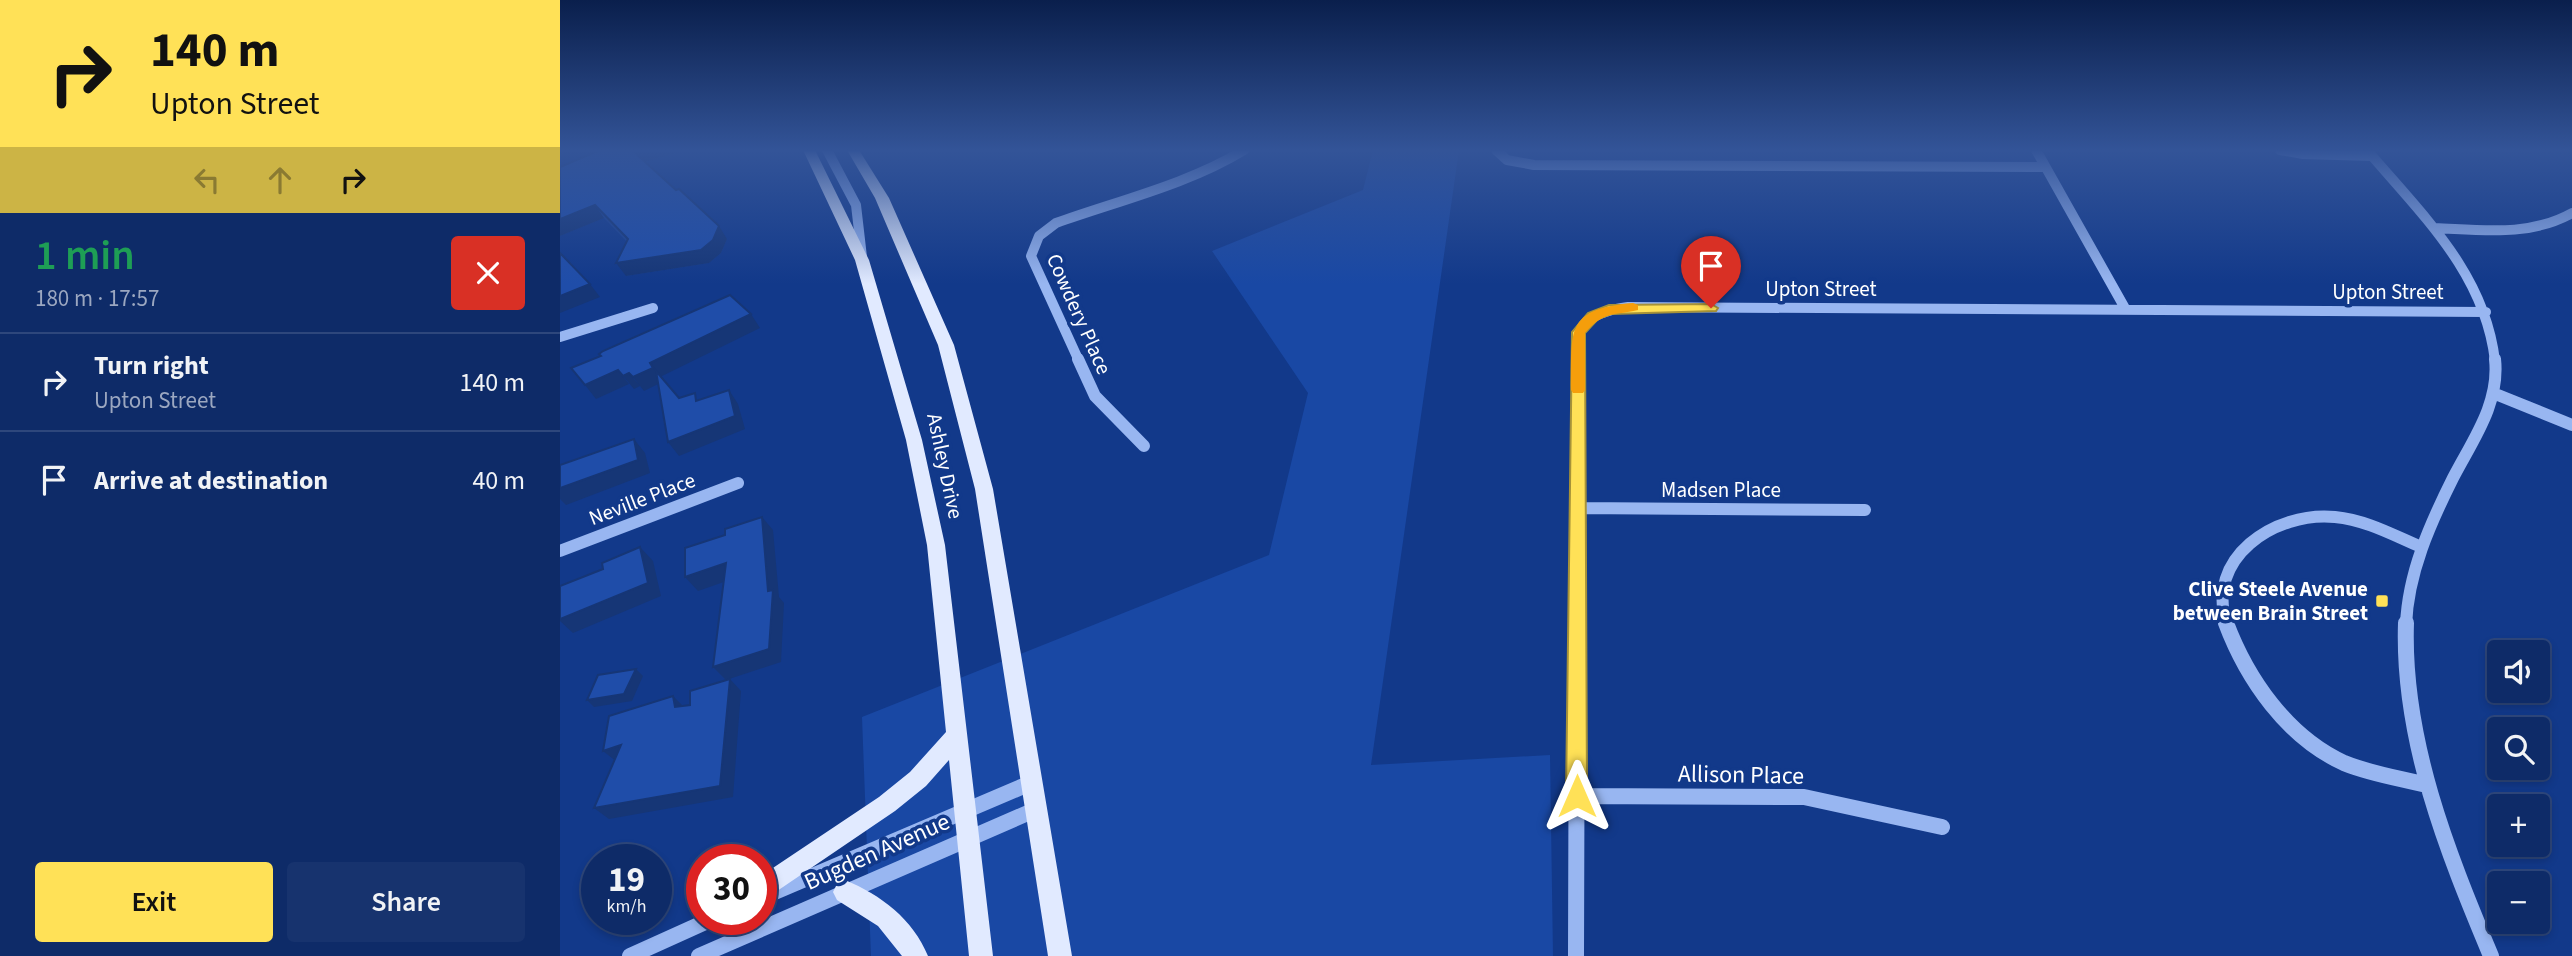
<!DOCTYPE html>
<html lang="en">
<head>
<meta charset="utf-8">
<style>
  body { margin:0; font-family:"Source Sans 3",sans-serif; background:#17336e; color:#f1f3f6; height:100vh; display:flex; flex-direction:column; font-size:26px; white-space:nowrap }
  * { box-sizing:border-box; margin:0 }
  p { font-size:23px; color:#9ba7c0 }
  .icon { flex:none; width:38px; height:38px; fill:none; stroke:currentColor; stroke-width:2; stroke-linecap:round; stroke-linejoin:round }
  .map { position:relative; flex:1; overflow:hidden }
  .side { display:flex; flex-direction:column; background:#0e2b68; width:560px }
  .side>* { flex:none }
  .top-card { background:#ffe157; color:#111; overflow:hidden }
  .buttons { position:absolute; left:1927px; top:640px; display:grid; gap:14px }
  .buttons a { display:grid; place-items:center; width:63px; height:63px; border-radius:7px; background:#0e2b68; box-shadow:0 4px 10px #0003,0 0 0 2px #2e477c; font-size:35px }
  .speed { position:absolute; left:21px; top:844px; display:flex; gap:14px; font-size:35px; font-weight:700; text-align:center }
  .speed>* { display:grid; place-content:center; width:91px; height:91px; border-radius:50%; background:#0e2b68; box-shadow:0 4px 10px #0003,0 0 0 2px #2e477c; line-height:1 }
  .speed small { font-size:18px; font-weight:400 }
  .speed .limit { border:10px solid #d22; background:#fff; color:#111 }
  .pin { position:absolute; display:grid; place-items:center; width:60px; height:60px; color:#fff; margin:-72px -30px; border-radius:50% 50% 50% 0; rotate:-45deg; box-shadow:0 0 7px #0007 }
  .pin .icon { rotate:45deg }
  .me { position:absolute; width:77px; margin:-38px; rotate:0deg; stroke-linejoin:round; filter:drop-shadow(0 0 5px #0008) }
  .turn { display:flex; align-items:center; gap:24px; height:147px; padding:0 35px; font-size:32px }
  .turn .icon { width:91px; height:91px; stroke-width:2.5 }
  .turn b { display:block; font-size:49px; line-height:60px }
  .lanes { display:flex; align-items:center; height:66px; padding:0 35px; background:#0003; justify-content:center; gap:35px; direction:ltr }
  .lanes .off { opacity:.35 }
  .round { display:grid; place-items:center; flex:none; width:74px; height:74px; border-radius:7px; background:#17336e }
  .headline { display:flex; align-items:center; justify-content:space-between; height:119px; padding:0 35px }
  h1 { font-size:42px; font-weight:600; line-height:52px; color:#1e9e55 }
  .cta { display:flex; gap:14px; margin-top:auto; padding:14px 35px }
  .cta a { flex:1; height:80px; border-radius:7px; background:#ffe157; color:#111; font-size:28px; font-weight:600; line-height:80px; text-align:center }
  .cta a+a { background:#17336e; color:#f1f3f6 }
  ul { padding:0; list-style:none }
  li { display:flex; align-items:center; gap:21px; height:98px; padding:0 35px; border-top:2px solid #2e477c }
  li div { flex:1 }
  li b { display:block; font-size:26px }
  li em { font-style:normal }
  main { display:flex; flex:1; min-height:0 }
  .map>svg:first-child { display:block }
  .green { fill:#1948a4 }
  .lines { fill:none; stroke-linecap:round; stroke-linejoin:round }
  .minor-far2 { stroke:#98b6f1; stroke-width:10 }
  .minor-far1 { stroke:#98b6f1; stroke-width:12 }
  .minor { stroke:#98b6f1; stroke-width:16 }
  .major { fill:#e1eaff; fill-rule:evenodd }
  .wall { fill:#1b4291 }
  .shaded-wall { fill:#163676 }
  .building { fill:#1f4da9; stroke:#163676; stroke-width:2 }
  .route { fill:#ffe157; stroke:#a69239; stroke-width:2 }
  .slow { fill:#f59e0b }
  .poi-dot { fill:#ffe157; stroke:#12398a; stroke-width:2.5 }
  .labels { text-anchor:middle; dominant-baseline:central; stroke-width:7; stroke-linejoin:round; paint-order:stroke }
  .street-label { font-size:21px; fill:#fff; stroke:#12398a }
  .poi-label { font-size:21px; font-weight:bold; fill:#fff; stroke:#12398a; text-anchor:end }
  .near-street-label { font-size:24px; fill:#fff; stroke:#12398a }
</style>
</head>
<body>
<main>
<section class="side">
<div class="top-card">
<div class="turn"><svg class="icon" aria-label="right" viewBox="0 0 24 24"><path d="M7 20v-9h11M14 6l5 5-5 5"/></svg><div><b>140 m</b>Upton Street</div></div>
<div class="lanes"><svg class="icon off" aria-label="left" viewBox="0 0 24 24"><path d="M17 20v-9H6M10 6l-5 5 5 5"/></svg><svg class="icon off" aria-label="ahead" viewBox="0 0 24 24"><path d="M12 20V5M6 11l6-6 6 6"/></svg><svg class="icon" aria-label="right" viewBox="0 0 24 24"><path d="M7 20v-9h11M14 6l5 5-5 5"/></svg></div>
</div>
<div class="headline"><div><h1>1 min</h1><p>180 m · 17:57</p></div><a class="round" style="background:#d93025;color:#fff"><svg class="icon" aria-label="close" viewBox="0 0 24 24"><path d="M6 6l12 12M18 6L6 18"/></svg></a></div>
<ul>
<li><svg class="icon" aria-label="right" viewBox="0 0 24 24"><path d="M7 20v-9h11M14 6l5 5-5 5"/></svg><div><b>Turn right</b><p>Upton Street</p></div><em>140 m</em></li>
<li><svg class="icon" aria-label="arrive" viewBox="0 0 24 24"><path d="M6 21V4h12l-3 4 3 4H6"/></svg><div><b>Arrive at destination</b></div><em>40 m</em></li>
</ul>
<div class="cta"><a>Exit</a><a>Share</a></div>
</section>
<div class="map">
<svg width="2012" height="956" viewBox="0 0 2012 956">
  <rect width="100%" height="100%" fill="#12398a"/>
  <path class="green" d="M813 150H899L811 765 990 755 993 956H311L302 717 709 555 748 393 652 251 803 190Z"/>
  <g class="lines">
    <path class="minor-far2" d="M267 150 296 205 302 257
      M936 150 947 160 974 165 1485 167
      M1476 150 1566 310
      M1720 150 1743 154 1811 156
      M1807 150C1862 215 1925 273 1935 361
      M1875 228C1922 230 1969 237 2012 213
      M0 337 93 308
      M519 361 471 256 479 236 496 223C557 201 629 184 684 150
      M1018 361C1018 353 1016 339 1019 332 1026 315 1052 309 1068 307L1926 312"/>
    <path class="minor-far1" d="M518 359 535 396 584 446
      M1933 393 2012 425
      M1017 508 1305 510
      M0 551 178 483
      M1017 625 1018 359
      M1667 625C1644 558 1715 511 1775 517 1806 520 1833 535 1861 547
      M1846 625C1848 573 1870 524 1893 478 1912 441 1940 404 1935 359"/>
    <path class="minor" d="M1666 623C1687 679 1727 737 1784 763 1811 774 1839 778 1867 785
      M1846 623C1842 739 1887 851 1931 956
      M1017 796 1244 797 1382 827
      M203 897 473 782
      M70 956 152 919
      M139 956 477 809
      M1016 956 1017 623"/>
    <path class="major" d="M243 150H255L309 260 362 440 385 545 433 956H409L389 760 366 786 335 811 201 902V876L319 797 350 772 386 732 367 545 346 440 295 260Z
      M287 150H299L329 198 394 345 433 489 512 956H488L415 489 378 345 315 198Z
      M285 880C321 895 353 919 368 956H342L318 926 277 900 273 892 277 884Z"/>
  </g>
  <path class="wall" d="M40 150H126L85 162 167 239 161 253 149 263 66 276 67 242 44 218 0 236V167Z"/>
  <path class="shaded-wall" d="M75 150H126L81 163 73 151Z
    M35 205 44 218 0 236V219Z
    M159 226 167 239 161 253 149 263 66 276 56 263Z
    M30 284 40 297 0 313V296Z
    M191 314 200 328 100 377 104 381 84 391 73 377 90 363Z
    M58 370 69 384 36 399 25 385Z
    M69 373 80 386 74 389 63 376Z
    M169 390 178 404 185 429 119 456 108 442Z
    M74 439 85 453 90 473 6 505 0 499V488Z
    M202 517 213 530 219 597 224 603 221 662 166 680 153 667 208 591Z
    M80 547 93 561 101 596 13 633 0 621V619Z
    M166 563 178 577 138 591 125 577Z
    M76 669 83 676 72 701 34 707 27 700Z
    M170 679 181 691 173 797 49 819 34 808Z
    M113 696 125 708 115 707Z
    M61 745 57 762 43 751Z"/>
  <path class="building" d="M40 150H75L73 151 116 190 119 189 159 226 153 240 141 250 56 263 68 239 35 205 0 219V167Z
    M0 253 30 284 0 296Z
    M170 295 191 314 90 363 93 368 73 377 69 373 63 376 58 370 25 385 11 368 41 356 39 354 43 351Z
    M96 371 119 398 135 393 136 401 169 390 175 416 108 442Z
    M74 439 78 460 0 488V465Z
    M202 517 208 591 213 590 209 649 153 667 166 563 125 577V548L165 535V529Z
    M80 547 88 583 0 619V586L43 569 42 563Z
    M76 669 64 694 27 700 38 675Z
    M170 679 160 786 34 808 61 745 43 751 49 716 113 696 115 707 130 705V691Z"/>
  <linearGradient id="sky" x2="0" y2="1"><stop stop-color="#0a1f4c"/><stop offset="0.53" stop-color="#335498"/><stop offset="1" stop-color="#335498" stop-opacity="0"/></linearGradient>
  <rect width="2012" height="284" fill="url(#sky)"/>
  <path class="route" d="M1151 304 1158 308 1156 311 1051 314 1038 319 1025 333 1027 796 1024 802 1017 805 1009 802 1006 796 1012 332 1028 313 1049 305Z"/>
  <path class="slow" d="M1073 303 1078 305V310C1052 316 1044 311 1025 333V390L1023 393H1013L1011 390C1012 331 1004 309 1073 303Z"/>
  <rect class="poi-dot" x="1815" y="594" width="14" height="14" rx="3.5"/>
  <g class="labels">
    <g class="street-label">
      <text x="1261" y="289">Upton Street</text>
      <text x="1828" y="292">Upton Street</text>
      <text transform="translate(519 314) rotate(66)">Cowdery Place</text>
      <text transform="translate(385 466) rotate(78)">Ashley Drive</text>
      <text x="1161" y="490">Madsen Place</text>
      <text transform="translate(82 499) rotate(-21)">Neville Place</text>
    </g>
    <g class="poi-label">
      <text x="1808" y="589">Clive Steele Avenue<tspan x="1808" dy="24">between Brain Street</tspan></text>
    </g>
    <g class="near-street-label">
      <text transform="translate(1181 775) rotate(1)">Allison Place</text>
      <text transform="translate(317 852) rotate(-24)">Bugden Avenue</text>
    </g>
  </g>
</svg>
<div class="buttons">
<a><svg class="icon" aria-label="sound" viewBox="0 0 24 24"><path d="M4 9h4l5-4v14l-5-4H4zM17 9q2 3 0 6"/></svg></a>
<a><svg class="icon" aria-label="search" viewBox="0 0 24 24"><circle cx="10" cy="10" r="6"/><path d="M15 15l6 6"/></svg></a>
<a>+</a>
<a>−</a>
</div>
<div class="speed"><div>19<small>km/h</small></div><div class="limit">30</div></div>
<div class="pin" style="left:1151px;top:308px;background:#d93025"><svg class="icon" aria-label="arrive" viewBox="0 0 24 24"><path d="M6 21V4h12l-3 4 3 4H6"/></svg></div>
<svg class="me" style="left:1017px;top:796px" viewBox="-20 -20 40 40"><path d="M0-17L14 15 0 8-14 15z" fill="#ffe157" stroke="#fff" stroke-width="4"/></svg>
</div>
</main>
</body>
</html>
